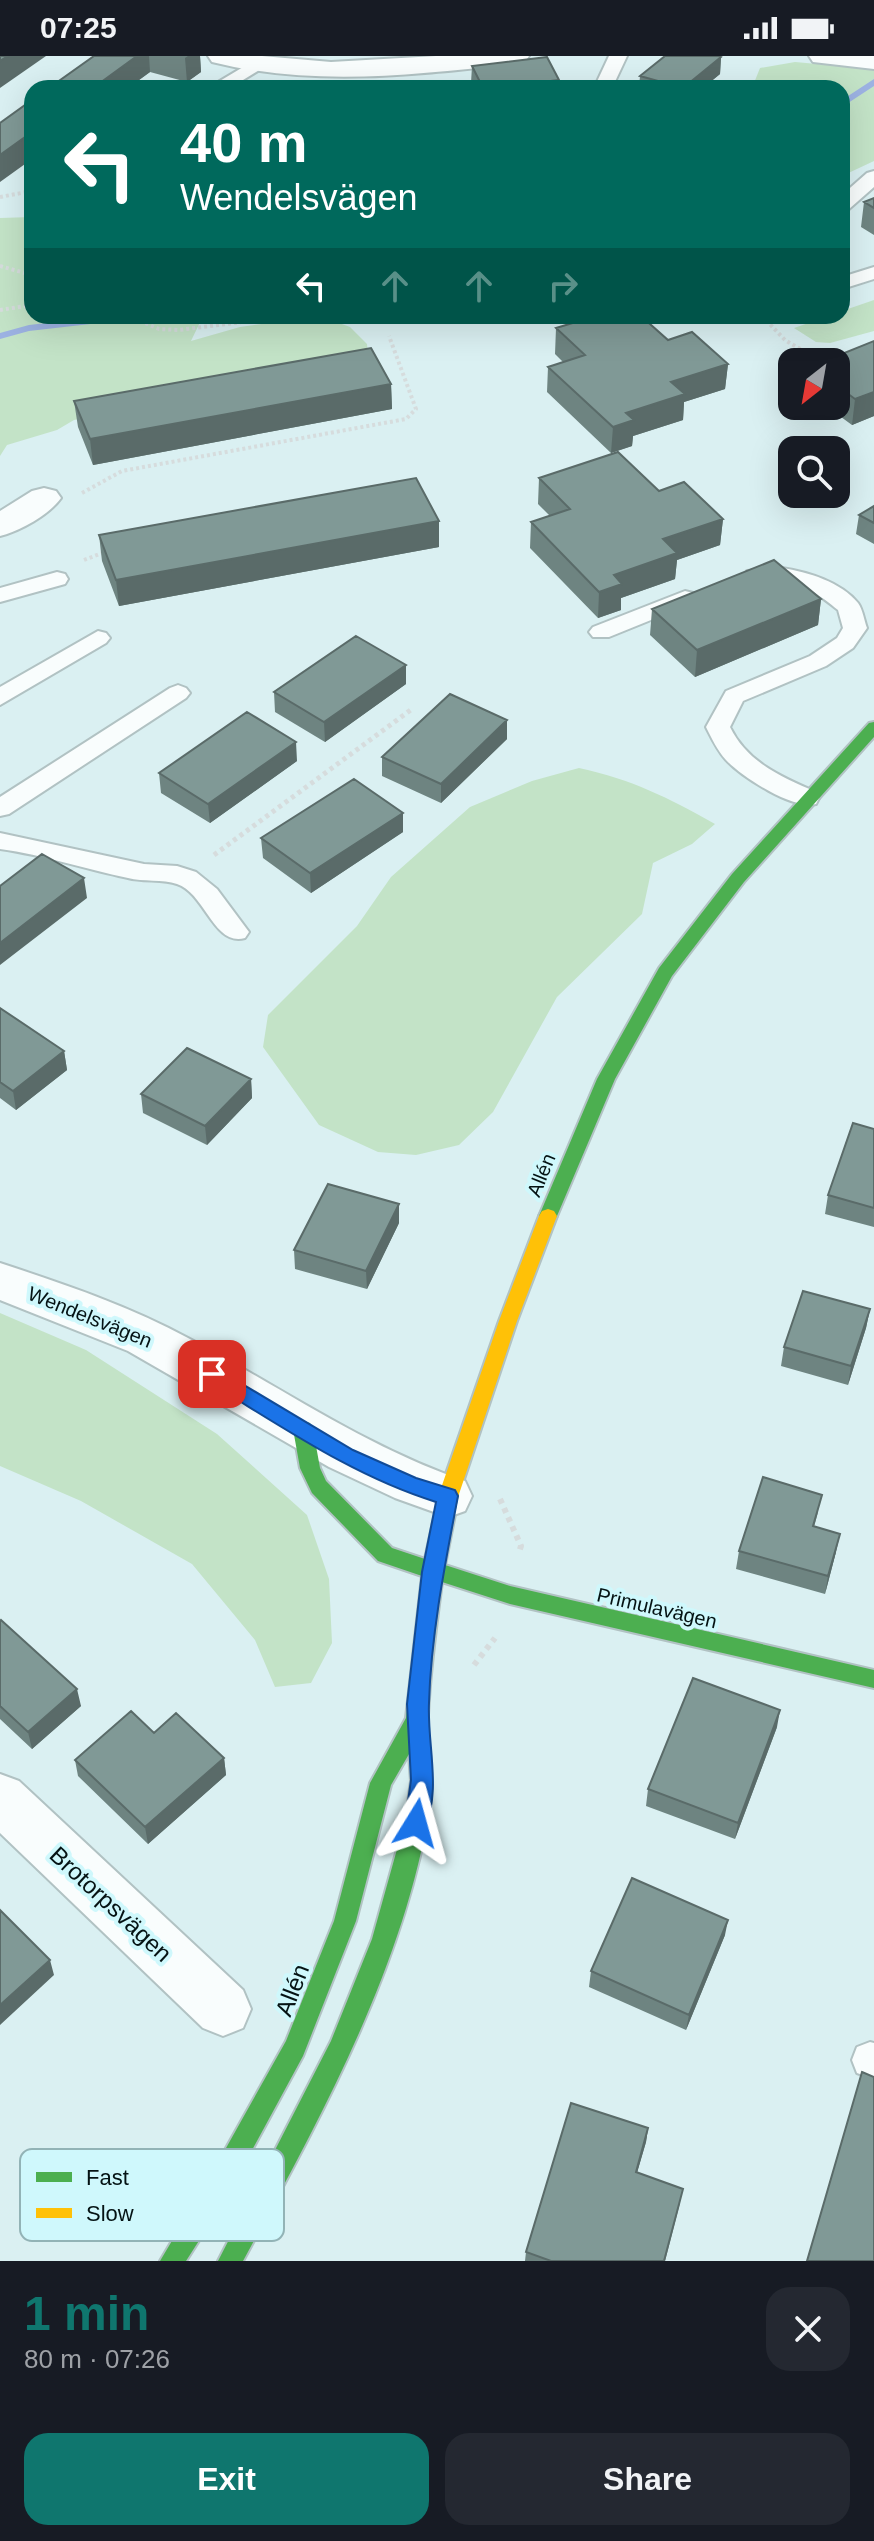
<!DOCTYPE html>
<html lang="en">
<head>
<meta charset="utf-8">
<style>
  body { margin:0; font-family:Helvetica,sans-serif; background:#242831; color:#f1f3f6; height:100vh; display:flex; flex-direction:column; font-size:30px; white-space:nowrap }
  * { box-sizing:border-box; margin:0 }
  p { font-size:26px; color:#9ea1a6 }
  .icon { flex:none; width:44px; height:44px; fill:none; stroke:currentColor; stroke-width:2; stroke-linecap:round; stroke-linejoin:round }
  .map { position:relative; height:2205px; overflow:hidden }
  .panel { display:flex; flex-direction:column; background:#171b24; flex:1 }
  .panel>* { flex:none }
  .top-card { position:absolute; left:24px; top:24px; width:826px; height:244px; border-radius:24px; box-shadow:0 8px 32px #0002; background:#00695c; color:#fff; overflow:hidden }
  .needle { width:52px; rotate:211deg }
  .buttons { position:absolute; left:778px; top:292px; display:grid; gap:16px }
  .buttons a { display:grid; place-items:center; width:72px; height:72px; border-radius:16px; background:#171b24; box-shadow:0 8px 32px #0002; font-size:40px }
  .pin { position:absolute; display:grid; place-items:center; width:68px; height:68px; color:#fff; margin:-34px; border-radius:16px; box-shadow:0 4px 12px #0006 }
  .me { position:absolute; width:88px; margin:-44px; rotate:8deg; stroke-linejoin:round; filter:drop-shadow(0 0 6px #0008) }
  .turn { display:flex; align-items:center; gap:28px; height:168px; padding:0 24px; font-size:36px }
  .turn .icon { width:104px; height:104px; stroke-width:2.5 }
  .turn b { display:block; font-size:56px; line-height:68px }
  .lanes { display:flex; align-items:center; height:76px; padding:0 24px; background:#0003; justify-content:center; gap:40px; direction:ltr }
  .lanes .off { opacity:.35 }
  .round { display:grid; place-items:center; flex:none; width:84px; height:84px; border-radius:24px; background:#242831 }
  .head { display:flex; align-items:center; justify-content:space-between; height:136px; padding:0 24px }
  h1 { font-size:48px; font-weight:700; line-height:60px; color:#0f766e }
  .cta { display:flex; gap:16px; margin-top:auto; padding:16px 24px }
  .cta a { flex:1; height:92px; border-radius:24px; background:#0f766e; color:#fff; font-size:32px; font-weight:700; line-height:92px; text-align:center }
  .cta a+a { background:#242831; color:#f1f3f6 }
  .status { display:flex; justify-content:space-between; align-items:center; height:56px; padding:0 40px; background:#171b24; direction:ltr }
  .status svg { height:22px; fill:currentColor }
  .map>svg:first-child { display:block }
  .green { fill:#c3e3c7 }
  .lines { fill:none; stroke-linecap:round; stroke-linejoin:round }
  .stream { fill:#9cb2e2; fill-rule:evenodd }
  .lane-casing { stroke:#b1c2c3; stroke-width:4 }
  .street-casing { stroke:#b1c2c3; stroke-width:4 }
  .fast-casing { stroke:#b1c2c3; stroke-width:4 }
  .slow-casing { stroke:#b1c2c3; stroke-width:4 }
  .path-far2 { stroke:#d6dcdd; stroke-width:4; stroke-dasharray:3 3; stroke-linecap:butt }
  .path-far1 { stroke:#d6dcdd; stroke-width:5; stroke-dasharray:4 4; stroke-linecap:butt }
  .path { stroke:#d6dcdd; stroke-width:6; stroke-dasharray:5 5; stroke-linecap:butt }
  .lane { fill:#f9fdfd; fill-rule:evenodd }
  .street { fill:#f9fdfd; fill-rule:evenodd }
  .fast { fill:#4caf50; fill-rule:evenodd }
  .slow { fill:#ffc107; fill-rule:evenodd }
  .wall { fill:#6e8481 }
  .shaded-wall { fill:#5a6b69 }
  .building { fill:#809996; stroke:#5a6b69; stroke-width:2 }
  .route { fill:#1a73e8; stroke:#114b97; stroke-width:2 }
  .labels { text-anchor:middle; dominant-baseline:central; stroke-width:8; stroke-linejoin:round; paint-order:stroke }
  .street-label { font-size:20px; fill:#051314; stroke:#cff8fc }
  .near-street-label { font-size:24px; fill:#051314; stroke:#cff8fc }
  .key { fill:#cff8fc; stroke:#92b3b6; stroke-width:2 }
  .key-label { font-size:22px; fill:#051314 }
</style>
</head>
<body>
<div class="status"><b>07:25</b><svg viewBox="0 0 49 12"><path d="M0 12V9h3v3zM5 12V6h3v6zM10 12V3h3v9zM15 12V0h3v12zM26 1h20v11H26zM47 4h2v5h-2z"/></svg></div>
<div class="map">
<svg width="874" height="2205" viewBox="0 0 874 2205">
  <rect width="100%" height="100%" fill="#daf0f2"/>
  <path class="green" d="M795 6 874 13V105L842 120V32H752L760 12Z
    M32 161V260H203L191 285 240 271 320 260 350 271 367 288 369 309 74 364 57 374 7 389 0 400V162Z
    M874 244V275L830 287 816 286 794 272 829 260H842V255Z
    M579 712C633 724 667 741 715 768L692 788 653 807 642 858 557 941 493 1056 459 1089 416 1099 378 1096 319 1069 263 991 268 959 357 870 391 821 470 751 532 725Z
    M0 1257 86 1294 217 1378 307 1459 329 1523 332 1587 311 1627 275 1631 255 1584 192 1508 81 1445 0 1410Z"/>
  <g class="lines">
    <path class="stream" d="M874 23V30L842 51V44Z
      M108 260H128L108 266 29 275 0 283V277L29 269Z"/>
    <defs>
      <path id="lane" d="M609 0H627L612 32H594Z
        M255 4 261 5 264 9 261 13 230 32H208Z
        M874 115V131L849 153 842 155V139L867 117Z
        M874 211V223L842 233V221Z
        M782 512C808 516 841 526 858 547 863 554 864 564 867 572L853 592 826 610 743 645 730 671C747 706 781 721 816 736L819 742 816 748C793 754 742 721 726 704 717 694 712 683 706 671L726 635 810 600 837 582 843 572 838 554C821 540 803 527 780 526 769 525 758 528 747 525L744 520 747 515Z
        M57 516 65 518 68 523 65 528 0 546V532Z
        M685 535 693 537 696 542 693 547 609 581H593L589 576 593 571Z
        M98 575 106 577 110 582 106 587 0 649V631Z
        M178 629 186 632 190 637 186 642 9 758 0 760V741L170 632Z
        M0 777 144 808 177 810 196 816 217 833 249 876 245 882C214 891 205 837 177 828 163 823 143 826 128 822 85 813 44 799 0 793Z
        M870 1986 874 1987V2023L857 2017 852 2004 857 1991Z"/>
      <path id="street" d="M208 0H262L331 6 436 0H529L525 6 515 8C413 19 313 31 212 6Z
        M809 0H874V13L813 6Z
        M44 432 56 435 61 442C49 459 20 475 0 480V455L32 435Z
        M0 1207C64 1228 129 1250 188 1282 281 1331 365 1391 465 1425L472 1440 465 1455 448 1461 395 1442 329 1411 128 1295 0 1244Z
        M0 1718 19 1725 243 1934 251 1953 243 1972 223 1980 203 1972 0 1777Z"/>
      <path id="fast" d="M874 666V681L744 826 672 920 615 1023 557 1160 554 1165H542L539 1160 597 1023 659 912 732 818 869 667Z
        M303 1365 310 1367 313 1373 320 1412 326 1425 392 1492 425 1503 439 1438 442 1432 449 1430 456 1432 459 1438 445 1509 510 1530 874 1614V1632L510 1548 442 1526C436 1570 430 1615 428 1659 426 1690 435 1719 430 1750 404 1912 320 2062 243 2205H218L331 1985 372 1883 406 1761 411 1725 409 1698 391 1729 356 1865 303 2000 225 2144 186 2205H160L207 2126 286 1985 334 1865 370 1727 406 1662 422 1520 378 1505 312 1437 300 1412 293 1373 296 1367Z"/>
      <path id="slow" d="M548 1153 554 1155 557 1160 517 1265 459 1438 456 1444 449 1446 442 1444 439 1438 499 1265 539 1160 542 1155Z"/>
    </defs>
    <use href="#lane" class="lane-casing"/>
    <use href="#street" class="street-casing"/>
    <use href="#fast" class="fast-casing"/>
    <use href="#slow" class="slow-casing"/>
    <path class="path-far2" d="M0 141 32 135
      M0 210 32 219
      M0 254 32 249
      M129 260 159 273 179 274 289 260
      M762 260 785 284 822 306
      M477 265 529 260
      M82 437 122 415 406 363 416 353 389 280
      M84 504 105 496"/>
    <path class="path-far1" d="M214 799 412 653"/>
    <path class="path" d="M500 1443 521 1490 519 1496
      M474 1609 495 1582"/>
    <use href="#lane" class="lane"/>
    <use href="#street" class="street"/>
    <use href="#fast" class="fast"/>
    <use href="#slow" class="slow"/>
  </g>
  <path class="wall" d="M94 0H200L201 16 187 26 150 16 128 32H49Z
    M721 1 720 18 703 32H639L640 20Z
    M472 10 558 32H474L471 27Z
    M874 142V179L861 171 864 146Z
    M556 272 668 284 728 308 725 333 684 346 683 364 633 380 632 390 611 397 547 336 548 311 563 306 555 298Z
    M874 285V360L852 369 826 350H836V306Z
    M391 328 392 353 93 409 78 371 74 345Z
    M539 422 659 435 723 463 720 489 677 504 675 523 621 542V554L598 562 530 492 531 466 550 460 538 448Z
    M874 450V488L856 478 859 459Z
    M99 479 439 491 119 550 102 505Z
    M821 543 818 569 695 621 650 579 652 553Z
    M406 628 325 686 275 656 274 636Z
    M507 664V683L441 747 382 720V701Z
    M297 705 210 767 161 737 159 717Z
    M403 757V776L311 837 263 802 261 782Z
    M0 952 64 995 67 1014 16 1054 0 1042Z
    M251 1023 252 1042 207 1089 143 1057 141 1038Z
    M874 1073V1171L825 1158 828 1139Z
    M399 1167 367 1233 295 1213 294 1194Z
    M870 1253 866 1272 848 1329 781 1310 784 1291Z
    M818 1456 814 1471 836 1496 825 1538 736 1513 739 1495Z
    M0 1565 81 1650 32 1693 0 1663Z
    M777 1671 735 1783 646 1750 648 1733Z
    M224 1702 226 1719 148 1788 78 1720 75 1704Z
    M725 1879 686 1974 589 1931 591 1915Z
    M648 2072 646 2086 637 2117 680 2147 665 2205H525L526 2196Z"/>
  <path class="shaded-wall" d="M8 0H46L0 32V5Z
    M137 0H149L150 16 128 32H93Z
    M188 0H200L201 16 187 26 185 2Z
    M721 1 720 18 703 32H683Z
    M559 24 558 32H532V27Z
    M32 76V103L0 126V99Z
    M728 308 725 333 684 346 683 364 633 380 632 390 611 397 613 371 626 357 671 326Z
    M391 328 392 353 93 409 90 383Z
    M874 336V360L852 369 855 343Z
    M723 463 720 489 677 504 675 523 621 542V554L598 562 599 536 614 519 663 483Z
    M439 465V491L119 550 116 524Z
    M821 543 818 569 695 621 697 594Z
    M406 609V628L325 686 324 666Z
    M507 664V683L441 747V728Z
    M296 686 297 705 210 767 208 748Z
    M403 757V776L311 837 310 817Z
    M84 822 87 842 0 909V887Z
    M64 995 67 1014 16 1054 13 1035Z
    M251 1023 252 1042 207 1089 205 1070Z
    M399 1148V1167L367 1233 366 1215Z
    M870 1253 866 1272 848 1329 851 1310Z
    M840 1478 836 1496 825 1538 828 1520Z
    M77 1633 81 1650 32 1693 28 1676Z
    M780 1654 777 1671 735 1783 738 1767Z
    M224 1702 226 1719 148 1788 145 1771Z
    M728 1864 725 1879 686 1974 689 1959Z
    M50 1904 54 1919 0 1969V1949Z
    M648 2072 646 2086 633 2130 636 2116Z"/>
  <path class="building" d="M0 0H8L0 5Z
    M94 0H137L93 32H49Z
    M665 0H719L721 1 683 32 640 20Z
    M547 1 559 24 532 27 534 32H483L472 10Z
    M32 44V76L0 99V67Z
    M874 142V152L864 146Z
    M596 260H641L668 284 692 276 728 308 671 326 685 338 626 357 634 364 613 371 548 311 585 299 556 272Z
    M874 285V336L855 343 836 329V306H822Z
    M371 292 391 328 90 383 74 345Z
    M618 396 659 435 684 426 723 463 663 483 677 497 614 519 622 528 599 536 531 466 570 453 539 422Z
    M416 422 439 465 116 524 99 479Z
    M874 450V467L859 459Z
    M774 504 821 543 697 594 652 553Z
    M356 580 406 609 324 666 274 636Z
    M450 638 507 664 441 728 382 701Z
    M247 656 296 686 208 748 159 717Z
    M354 723 403 757 310 817 261 782Z
    M42 798 84 822 0 887V830Z
    M0 952 64 995 13 1035 0 1026Z
    M187 992 251 1023 205 1070 141 1038Z
    M853 1067 874 1073V1152L828 1139Z
    M328 1128 399 1148 366 1215 294 1194Z
    M803 1235 870 1253 851 1310 784 1291Z
    M763 1421 822 1439 813 1470 840 1478 828 1520 739 1495Z
    M1 1564 77 1633 28 1676 0 1650V1565Z
    M693 1622 780 1654 738 1767 648 1733Z
    M131 1655 154 1677 176 1657 224 1702 145 1771 75 1704Z
    M632 1822 728 1864 689 1959 591 1915Z
    M0 1854 50 1904 0 1949Z
    M862 2016 874 2021V2205H807Z
    M571 2047 648 2072 636 2116 683 2133 664 2205H551L526 2196Z"/>
  <path class="route" d="M212 1310 353 1394 416 1422 455 1434 458 1440C445 1508 431 1578 429 1647 427 1689 442 1734 424 1774L416 1777 408 1774 405 1767 411 1724 407 1648 422 1516 436 1446C352 1420 280 1369 205 1324L202 1318 205 1312Z"/>
  <g class="labels">
    <g class="street-label">
      <text transform="translate(541 1119) rotate(-68)">Allén</text>
      <text transform="translate(90 1261) rotate(22)">Wendelsvägen</text>
      <text transform="translate(657 1552) rotate(13)">Primulavägen</text>
    </g>
    <g class="near-street-label">
      <text transform="translate(111 1848) rotate(43)">Brotorpsvägen</text>
      <text transform="translate(292 1934) rotate(-69)">Allén</text>
    </g>
  </g>
  <rect x="20" y="2093" width="264" height="92" rx="12" class="key"/>
  <rect x="36" y="2116" width="36" height="10" fill="#4caf50"/>
  <rect x="36" y="2152" width="36" height="10" fill="#ffc107"/>
  <g class="key-label">
    <text x="86" y="2129">Fast</text>
    <text x="86" y="2165">Slow</text>
  </g>
</svg>
<div class="buttons">
<a><svg class="needle" viewBox="-14 -14 28 28"><path d="M0-13l5 13h-10z" fill="#e53935"/><path d="M0 13l5-13h-10z" fill="#9ea1a6"/></svg></a>
<a><svg class="icon" aria-label="search" viewBox="0 0 24 24"><circle cx="10" cy="10" r="6"/><path d="M15 15l6 6"/></svg></a>
</div>
<div class="pin" style="left:212px;top:1318px;background:#d93025"><svg class="icon" aria-label="arrive" viewBox="0 0 24 24"><path d="M6 21V4h12l-3 4 3 4H6"/></svg></div>
<svg class="me" style="left:416px;top:1767px" viewBox="-20 -20 40 40"><path d="M0-17L14 15 0 8-14 15z" fill="#1a73e8" stroke="#fff" stroke-width="4"/></svg>
<div class="top-card">
<div class="turn"><svg class="icon" aria-label="left" viewBox="0 0 24 24"><path d="M17 20v-9H6M10 6l-5 5 5 5"/></svg><div><b>40 m</b>Wendelsvägen</div></div>
<div class="lanes"><svg class="icon" aria-label="left" viewBox="0 0 24 24"><path d="M17 20v-9H6M10 6l-5 5 5 5"/></svg><svg class="icon off" aria-label="ahead" viewBox="0 0 24 24"><path d="M12 20V5M6 11l6-6 6 6"/></svg><svg class="icon off" aria-label="ahead" viewBox="0 0 24 24"><path d="M12 20V5M6 11l6-6 6 6"/></svg><svg class="icon off" aria-label="right" viewBox="0 0 24 24"><path d="M7 20v-9h11M14 6l5 5-5 5"/></svg></div>
</div>
</div>
<section class="panel">
<div class="head"><div><h1>1 min</h1><p>80 m · 07:26</p></div><a class="round"><svg class="icon" aria-label="close" viewBox="0 0 24 24"><path d="M6 6l12 12M18 6L6 18"/></svg></a></div>
<div class="cta"><a>Exit</a><a>Share</a></div>
</section>
</body>
</html>
